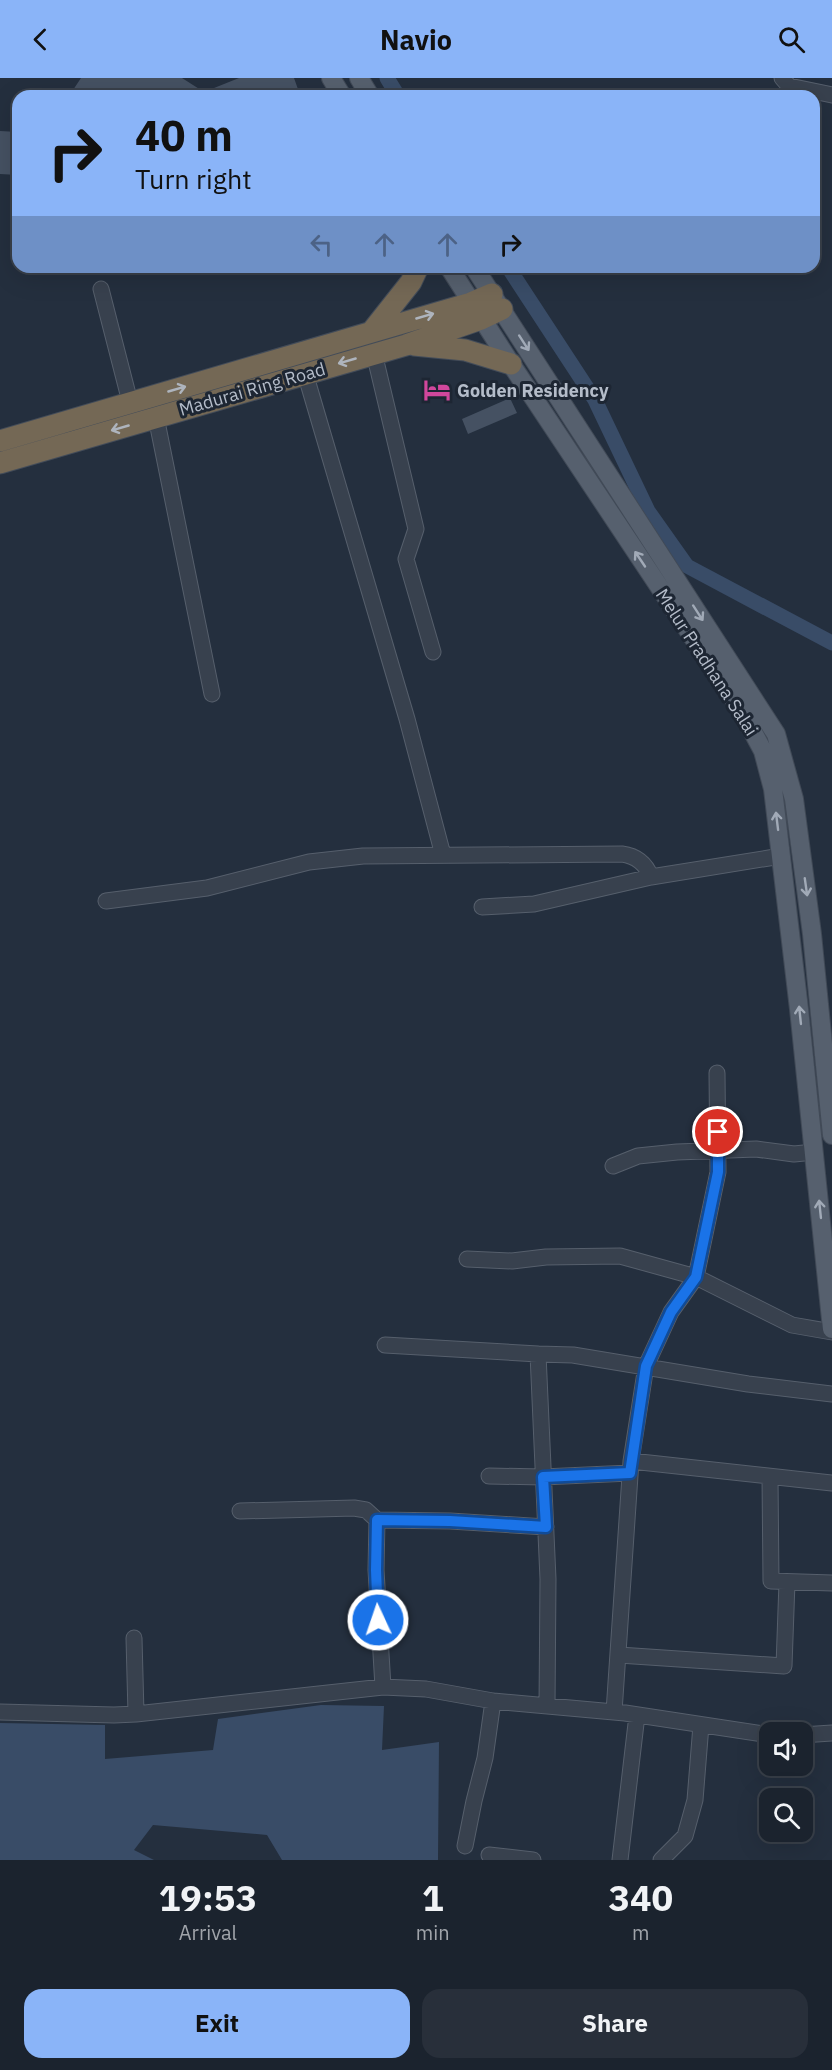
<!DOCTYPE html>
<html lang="en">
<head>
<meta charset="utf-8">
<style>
  body { margin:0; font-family:"IBM Plex Sans",sans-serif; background:#282f3a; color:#f1f3f6; height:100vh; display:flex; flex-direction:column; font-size:22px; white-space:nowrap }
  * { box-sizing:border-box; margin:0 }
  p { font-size:20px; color:#a0a4aa }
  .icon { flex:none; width:33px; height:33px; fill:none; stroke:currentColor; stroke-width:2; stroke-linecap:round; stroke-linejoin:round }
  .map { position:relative; height:1782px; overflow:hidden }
  .panel { display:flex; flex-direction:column; background:#1b232e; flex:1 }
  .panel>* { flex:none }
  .banner { position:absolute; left:12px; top:12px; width:808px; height:183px; border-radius:18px; box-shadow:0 6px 24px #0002,0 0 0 2px #39404a; background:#8ab4f8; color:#111; overflow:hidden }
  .controls { position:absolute; left:759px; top:1644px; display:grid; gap:12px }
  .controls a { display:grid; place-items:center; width:54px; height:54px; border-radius:12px; background:#1b232e; box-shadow:0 6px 24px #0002,0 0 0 2px #39404a; font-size:30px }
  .pin { position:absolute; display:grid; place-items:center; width:51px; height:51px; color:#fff; margin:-26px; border:3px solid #fff; border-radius:50%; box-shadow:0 2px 6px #0007 }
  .me { position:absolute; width:66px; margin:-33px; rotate:357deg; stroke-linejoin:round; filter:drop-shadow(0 0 4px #0008) }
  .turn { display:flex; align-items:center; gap:21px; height:126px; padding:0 24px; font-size:27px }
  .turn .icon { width:78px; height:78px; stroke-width:2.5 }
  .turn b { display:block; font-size:42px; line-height:51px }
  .lanes { display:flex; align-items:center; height:57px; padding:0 24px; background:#0003; justify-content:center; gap:30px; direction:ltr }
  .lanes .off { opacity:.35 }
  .eta { display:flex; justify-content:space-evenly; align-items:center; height:102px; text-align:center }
  .eta b { font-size:36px; font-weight:800; line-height:42px }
  .primary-button { display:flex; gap:12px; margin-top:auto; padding:12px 24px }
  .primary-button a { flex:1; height:69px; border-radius:18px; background:#8ab4f8; color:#111; font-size:24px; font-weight:800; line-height:69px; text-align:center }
  .primary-button a+a { background:#282f3a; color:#f1f3f6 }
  header { display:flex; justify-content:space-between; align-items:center; height:78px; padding:0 24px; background:#8ab4f8; color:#111; font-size:27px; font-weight:800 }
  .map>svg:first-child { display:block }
  .water { fill:#394c67 }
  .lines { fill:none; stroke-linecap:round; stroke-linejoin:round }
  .canal { stroke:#394c67; stroke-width:15 }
  .building { fill:#455162 }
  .minor-casing { stroke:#565f6c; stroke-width:17 }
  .major-casing { stroke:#414a57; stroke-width:20 }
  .highway-casing { stroke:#434c59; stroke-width:23 }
  .minor { stroke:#38414e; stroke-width:15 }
  .major { stroke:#56606e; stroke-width:18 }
  .highway { stroke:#746855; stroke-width:21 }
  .oneway { stroke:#aeb4bd }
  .oneway2 { stroke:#a1aab7 }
  .route-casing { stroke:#114b97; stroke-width:15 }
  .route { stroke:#1a73e8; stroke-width:10 }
  .labels { text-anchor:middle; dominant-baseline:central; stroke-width:6; stroke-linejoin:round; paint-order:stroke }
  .street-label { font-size:18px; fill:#b4bcc9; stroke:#1d2633 }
  .poi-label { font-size:18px; font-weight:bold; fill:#b4bcc9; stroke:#1d2633; text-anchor:start }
</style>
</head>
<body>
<header><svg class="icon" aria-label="back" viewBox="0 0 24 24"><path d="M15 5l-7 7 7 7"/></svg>Navio<svg class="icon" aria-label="search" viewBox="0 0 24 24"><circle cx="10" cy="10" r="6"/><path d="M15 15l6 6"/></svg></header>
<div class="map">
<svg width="832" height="1782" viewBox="0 0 832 1782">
  <rect width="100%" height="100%" fill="#242f3e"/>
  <path class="water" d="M321 1627 384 1628 382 1672 439 1664 438 1782H282L267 1757 153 1747 134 1772 154 1782H0V1645L105 1647V1681L213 1672 218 1641Z"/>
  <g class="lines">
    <path class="canal" d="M387 0 398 18
      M508 189 595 322 648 433 687 488 832 565"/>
  </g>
  <path class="building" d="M81 0H182L204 14 239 0H294L299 14 289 18H69Z
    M0 53 18 54V97L0 96Z
    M510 320 517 335 468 356 462 341Z"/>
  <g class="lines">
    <defs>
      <path id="minor" d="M782 0 789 8 832 17
        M101 211 130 324
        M374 275 416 451 406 481 433 574
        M305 295 407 641 443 777
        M156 339 212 616
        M106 823 207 810 309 784 363 778 622 776C637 778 646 786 651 799L781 778
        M482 829 534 826 651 799
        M717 995 718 1094 696 1199 792 1247 832 1254
        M613 1088 638 1078 677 1074 756 1071 794 1076 814 1074
        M467 1181 512 1183 546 1179 620 1178 696 1199 671 1234 646 1288 631 1383 614 1634
        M385 1267 538 1276 548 1501 547 1628
        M538 1276 573 1277 748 1306 832 1316
        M631 1383 832 1405
        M489 1398 543 1399 630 1395
        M770 1400 771 1503 832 1505
        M240 1433 354 1430 366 1432 377 1442 376 1492 383 1609
        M377 1442 450 1443 546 1449
        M134 1560 136 1636
        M619 1577 784 1588 787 1504
        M0 1634 114 1637 136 1636 383 1609 426 1611 493 1623 625 1635 770 1657
        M802 1657 832 1655
        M465 1768 474 1723 485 1680 493 1623
        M489 1777 533 1782
        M620 1782 637 1637
        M661 1782 685 1758 695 1722 701 1647"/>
      <path id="major" d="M331 0 342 18
        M359 0 370 18
        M449 189 511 286 740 630 763 673 773 711 799 931 832 1251
        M474 189 776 656 794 721 812 856 832 1057"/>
      <path id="highway" d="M373 252 411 204 418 189
        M414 267 465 272 511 286
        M0 363 471 225 492 216
        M0 385 406 267 481 241 502 231"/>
    </defs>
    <use href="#minor" class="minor-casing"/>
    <use href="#major" class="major-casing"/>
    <use href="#highway" class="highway-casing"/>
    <use href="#minor" class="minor"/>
    <use href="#major" class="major"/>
    <use href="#highway" class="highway"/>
  </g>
  <defs><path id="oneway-shaft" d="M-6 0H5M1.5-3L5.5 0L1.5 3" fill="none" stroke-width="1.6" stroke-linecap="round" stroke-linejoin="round" transform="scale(1.5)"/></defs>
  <g class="oneway">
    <use href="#oneway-shaft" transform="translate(425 238) rotate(-16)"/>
    <use href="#oneway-shaft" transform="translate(347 283) rotate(164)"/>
    <use href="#oneway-shaft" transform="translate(177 311) rotate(-16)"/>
    <use href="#oneway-shaft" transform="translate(120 350) rotate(164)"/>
  </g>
  <g class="oneway2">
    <use href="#oneway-shaft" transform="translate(524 265) rotate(57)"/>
    <use href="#oneway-shaft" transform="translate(640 481) rotate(-124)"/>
    <use href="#oneway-shaft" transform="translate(698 535) rotate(57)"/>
    <use href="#oneway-shaft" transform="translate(777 743) rotate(-97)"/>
    <use href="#oneway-shaft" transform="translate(806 809) rotate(82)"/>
    <use href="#oneway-shaft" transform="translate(800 937) rotate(-96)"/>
    <use href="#oneway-shaft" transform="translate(820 1131) rotate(-96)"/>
  </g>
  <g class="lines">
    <defs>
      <path id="route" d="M378 1542 376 1492 377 1442 450 1443 546 1449 543 1399 630 1395 646 1288 671 1234 696 1199 718 1094V1054"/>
    </defs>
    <use href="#route" class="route-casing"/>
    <use href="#route" class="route"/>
  </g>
  <defs>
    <symbol id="hotel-bare" viewBox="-9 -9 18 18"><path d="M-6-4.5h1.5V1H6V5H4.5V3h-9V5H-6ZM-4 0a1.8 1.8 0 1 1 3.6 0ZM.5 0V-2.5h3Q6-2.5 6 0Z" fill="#d1479c" stroke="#1d2633" stroke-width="2.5" paint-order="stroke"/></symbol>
  </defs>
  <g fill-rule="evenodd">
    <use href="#hotel-bare" x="418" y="293" width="38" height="38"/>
  </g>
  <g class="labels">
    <g class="street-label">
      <text transform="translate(252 311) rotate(-16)">Madurai Ring Road</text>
      <text transform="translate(707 584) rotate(57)">Melur Pradhana Salai</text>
    </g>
    <g class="poi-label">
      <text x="457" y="312">Golden Residency</text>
    </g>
  </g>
</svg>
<div class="controls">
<a><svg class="icon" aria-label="sound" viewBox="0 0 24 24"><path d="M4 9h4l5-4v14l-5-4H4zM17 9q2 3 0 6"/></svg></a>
<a><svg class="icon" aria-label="search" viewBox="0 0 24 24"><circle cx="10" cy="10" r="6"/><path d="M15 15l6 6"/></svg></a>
</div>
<div class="pin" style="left:718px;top:1054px;background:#d93025"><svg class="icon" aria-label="arrive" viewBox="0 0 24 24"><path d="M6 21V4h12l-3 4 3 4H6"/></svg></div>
<svg class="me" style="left:378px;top:1542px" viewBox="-20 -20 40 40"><circle r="17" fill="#1a73e8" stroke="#fff" stroke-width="3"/><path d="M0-11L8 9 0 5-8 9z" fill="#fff"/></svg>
<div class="banner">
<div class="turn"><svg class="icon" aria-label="right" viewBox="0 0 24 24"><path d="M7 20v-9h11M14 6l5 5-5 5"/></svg><div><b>40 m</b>Turn right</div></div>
<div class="lanes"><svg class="icon off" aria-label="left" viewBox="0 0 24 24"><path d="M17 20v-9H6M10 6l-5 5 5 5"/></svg><svg class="icon off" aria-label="ahead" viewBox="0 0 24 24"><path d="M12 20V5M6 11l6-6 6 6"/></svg><svg class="icon off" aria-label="ahead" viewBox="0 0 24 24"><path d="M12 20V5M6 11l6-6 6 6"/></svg><svg class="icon" aria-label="right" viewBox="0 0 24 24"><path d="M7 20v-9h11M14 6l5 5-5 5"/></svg></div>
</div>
</div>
<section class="panel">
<div class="eta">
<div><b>19:53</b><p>Arrival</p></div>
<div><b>1</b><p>min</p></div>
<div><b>340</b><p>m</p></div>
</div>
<div class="primary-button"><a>Exit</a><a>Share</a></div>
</section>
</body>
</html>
